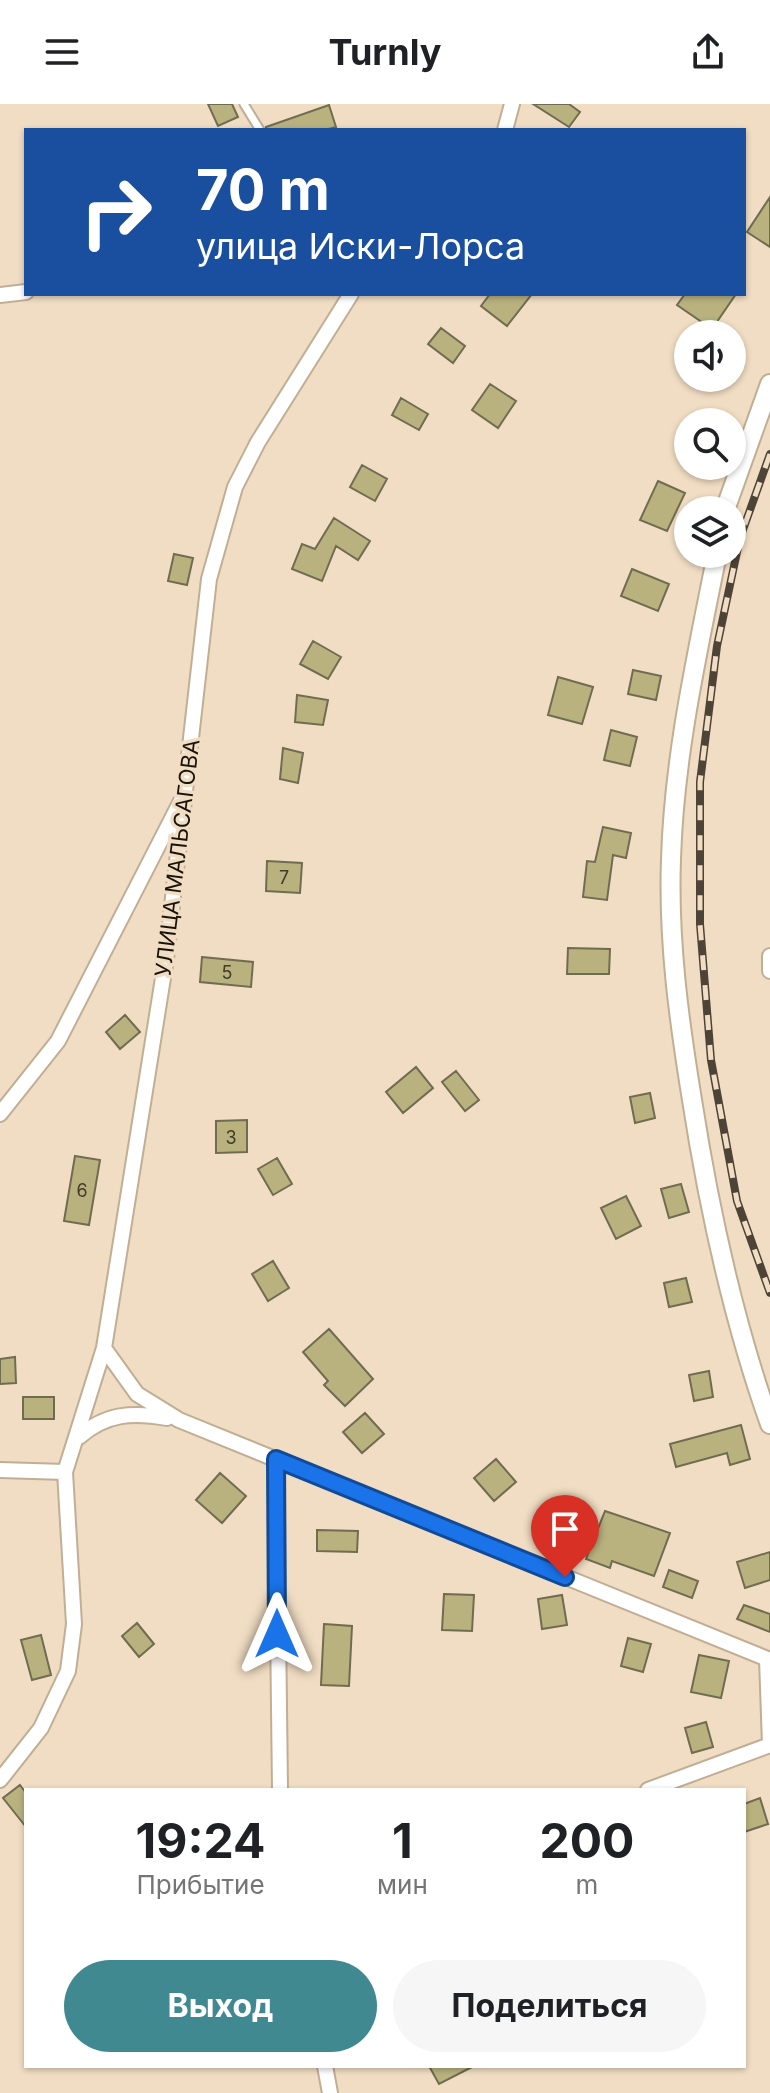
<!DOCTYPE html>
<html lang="ru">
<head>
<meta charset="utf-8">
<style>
  body { margin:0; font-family:Inter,sans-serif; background:#f6f6f6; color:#202124; height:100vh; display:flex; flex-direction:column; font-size:30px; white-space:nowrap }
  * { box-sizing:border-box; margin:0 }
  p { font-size:26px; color:#757577 }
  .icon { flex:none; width:44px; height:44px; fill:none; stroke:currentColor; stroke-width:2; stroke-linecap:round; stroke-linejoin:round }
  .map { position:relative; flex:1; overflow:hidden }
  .side { position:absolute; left:24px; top:1684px; width:722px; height:280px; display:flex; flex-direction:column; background:#fff; border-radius:0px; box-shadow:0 2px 6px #0004 }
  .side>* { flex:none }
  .hud { position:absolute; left:24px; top:24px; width:722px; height:168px; border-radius:0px; box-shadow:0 2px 6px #0004; background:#1a4fa0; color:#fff; overflow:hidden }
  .fabs { position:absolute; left:674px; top:216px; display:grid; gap:16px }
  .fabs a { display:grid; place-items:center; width:72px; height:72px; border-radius:50%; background:#fff; box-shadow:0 2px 6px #0004; font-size:40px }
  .pin { position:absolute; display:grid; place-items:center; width:68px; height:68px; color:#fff; margin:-82px -34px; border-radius:50% 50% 50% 0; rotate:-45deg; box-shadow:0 0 8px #0007 }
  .pin .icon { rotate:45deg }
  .me { position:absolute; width:88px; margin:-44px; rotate:0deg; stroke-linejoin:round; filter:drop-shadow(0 0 6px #0008) }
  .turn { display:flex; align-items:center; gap:28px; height:168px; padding:0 40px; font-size:36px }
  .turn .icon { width:104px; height:104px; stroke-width:2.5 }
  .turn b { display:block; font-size:56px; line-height:68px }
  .eta { display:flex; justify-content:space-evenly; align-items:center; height:136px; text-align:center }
  .eta b { font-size:48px; font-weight:700; line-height:56px }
  .button { display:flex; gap:16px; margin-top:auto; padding:16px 40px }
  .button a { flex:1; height:92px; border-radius:48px; background:#418990; color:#fff; font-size:32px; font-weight:700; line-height:92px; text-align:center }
  .button a+a { background:#f6f6f6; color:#202124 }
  header { display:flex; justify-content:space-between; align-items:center; height:104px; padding:0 40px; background:#fff; font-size:36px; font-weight:700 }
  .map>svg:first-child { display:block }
  .building { fill:#b9b27f; stroke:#706c51; stroke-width:2 }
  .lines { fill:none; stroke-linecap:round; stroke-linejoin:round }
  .service-casing { stroke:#c0ae95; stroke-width:11 }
  .minor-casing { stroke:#c0ae95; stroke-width:18 }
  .tertiary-casing { stroke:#c0ae95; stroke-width:22 }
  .service { stroke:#fff; stroke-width:7 }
  .minor { stroke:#fff; stroke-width:14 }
  .tertiary { stroke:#fff; stroke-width:18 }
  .rail-casing { stroke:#4d4336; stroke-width:8 }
  .rail { stroke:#f1ddc3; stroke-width:5; stroke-dasharray:15; stroke-linecap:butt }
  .route-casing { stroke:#114b97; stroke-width:20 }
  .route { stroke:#1a73e8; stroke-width:14 }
  .labels { text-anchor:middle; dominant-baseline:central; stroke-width:7; stroke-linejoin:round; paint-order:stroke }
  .number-label { font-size:18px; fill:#423b27 }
  .street-label { font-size:22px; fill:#1a130a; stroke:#f1ddc3 }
</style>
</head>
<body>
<header><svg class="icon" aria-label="menu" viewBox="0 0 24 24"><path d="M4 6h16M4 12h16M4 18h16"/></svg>Turnly<svg class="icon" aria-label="share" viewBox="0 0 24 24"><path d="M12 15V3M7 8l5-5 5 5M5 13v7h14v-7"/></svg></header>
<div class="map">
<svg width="770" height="1989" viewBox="0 0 770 1989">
  <rect width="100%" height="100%" fill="#f1ddc3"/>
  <path class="building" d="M208 0H232L238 13 218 22Z
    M533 0H569L580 8 569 23Z
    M329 1 336 23 325 26H266V23Z
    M770 93V143L747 128Z
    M490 190H532L507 222 481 202Z
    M685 190H736L712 225 677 201Z
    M441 224 465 242 453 259 428 240Z
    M490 280 516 297 498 324 472 306Z
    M401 294 428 310 419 326 392 311Z
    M362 361 387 375 375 397 350 383Z
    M658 377 685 389 667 427 640 416Z
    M334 414 370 437 358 456 336 442 322 477 292 465 302 440 315 445Z
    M174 450 193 454 187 481 168 477Z
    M632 465 669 480 658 507 621 492Z
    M313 537 341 553 328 575 300 560Z
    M633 566 661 572 656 596 628 590Z
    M558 573 593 583 582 620 548 611Z
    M297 591 328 596 323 621 295 618Z
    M611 626 637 633 630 662 604 656Z
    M283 644 303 649 298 679 280 675Z
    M603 723 631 729 626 754 613 751 607 796 583 793 587 757 595 758Z
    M267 757 302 759 300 789 266 787Z
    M568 844 610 845 609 870H567Z
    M202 853 253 858 251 883 200 878Z
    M125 911 140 928 120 945 106 928Z
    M416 963 433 984 403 1009 386 988Z
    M456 967 479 996 465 1007 442 978Z
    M650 989 655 1014 635 1019 630 993Z
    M247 1016V1048L216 1049V1017Z
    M75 1052 100 1056 89 1121 64 1117Z
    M277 1054 292 1080 273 1091 258 1065Z
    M681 1080 689 1108 669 1114 661 1085Z
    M626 1092 641 1122 616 1135 601 1104Z
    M273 1157 289 1184 268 1197 252 1170Z
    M686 1174 692 1198 669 1203 664 1179Z
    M329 1225 373 1275 345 1302 324 1281 328 1277 303 1248Z
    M15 1253 16 1279 0 1280V1255Z
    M709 1267 713 1293 694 1297 689 1271Z
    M23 1293H54V1315H23Z
    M365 1309 384 1330 362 1349 343 1328Z
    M741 1321 750 1355 730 1361 727 1349 676 1363 670 1340Z
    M496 1355 516 1378 494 1397 474 1374Z
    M220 1369 246 1392 222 1419 196 1396Z
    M605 1407 670 1429 654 1472 612 1457 610 1464 586 1455Z
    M317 1426 358 1427 357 1448 317 1447Z
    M770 1448V1476L745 1484 737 1458Z
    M669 1466 698 1477 692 1494 663 1483Z
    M444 1490 474 1491 472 1527 442 1526Z
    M562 1491 567 1521 542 1525 538 1495Z
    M744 1501 770 1510V1528L737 1515Z
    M137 1519 154 1540 139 1553 122 1532Z
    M324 1520 352 1522 349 1582 321 1581Z
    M41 1531 51 1571 32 1576 21 1536Z
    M628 1534 651 1540 643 1568 621 1562Z
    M699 1551 729 1557 721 1594 691 1588Z
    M706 1618 713 1643 692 1649 685 1624Z
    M20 1681 26 1689V1723L3 1694Z
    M760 1694 768 1720 744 1728V1700Z
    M429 1962H474L439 1980Z"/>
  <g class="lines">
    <defs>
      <path id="service" d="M244 0 260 26"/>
      <path id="minor" d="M505 26 512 0
        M351 190 258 338 235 383 209 475 166 855 104 1244 137 1290 179 1316 770 1556
        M0 191 26 188
        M770 852V867
        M0 1010 58 937 181 697
        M79 1333C106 1309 133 1308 167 1314
        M276 1355 280 1686
        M0 1366 65 1368
        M0 1676 41 1624 68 1567 74 1520 65 1368 104 1244
        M648 1686 770 1641 767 1555
        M325 1962 330 1989"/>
      <path id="tertiary" d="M725 406 770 280
        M717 450C697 551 674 652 671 755 668 837 679 916 692 996 709 1105 733 1216 770 1320"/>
    </defs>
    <use href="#service" class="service-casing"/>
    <use href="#minor" class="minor-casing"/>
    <use href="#tertiary" class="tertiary-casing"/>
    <use href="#service" class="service"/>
    <use href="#minor" class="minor"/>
    <use href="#tertiary" class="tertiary"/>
    <defs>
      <path id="rail" d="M770 350 740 434 717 542 700 678V820L711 956 737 1097 770 1189"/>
    </defs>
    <use href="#rail" class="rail-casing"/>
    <use href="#rail" class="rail"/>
  </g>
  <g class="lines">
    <defs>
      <path id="route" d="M277 1530 276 1355 565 1473"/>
    </defs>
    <use href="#route" class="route-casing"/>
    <use href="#route" class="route"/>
  </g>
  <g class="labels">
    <g class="number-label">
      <text x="284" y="773">7</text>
      <text x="227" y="868">5</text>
      <text x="231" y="1033">3</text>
      <text x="82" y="1086">6</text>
    </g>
    <g class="street-label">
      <text transform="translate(177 754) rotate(-83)">УЛИЦА МАЛЬСАГОВА</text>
    </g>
  </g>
</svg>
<div class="fabs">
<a><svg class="icon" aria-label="sound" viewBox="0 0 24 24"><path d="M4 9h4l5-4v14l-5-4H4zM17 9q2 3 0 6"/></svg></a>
<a><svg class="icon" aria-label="search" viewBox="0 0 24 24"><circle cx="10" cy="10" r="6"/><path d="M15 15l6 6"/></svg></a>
<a><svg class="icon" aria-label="layers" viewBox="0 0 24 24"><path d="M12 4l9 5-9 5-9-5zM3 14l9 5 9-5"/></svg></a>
</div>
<div class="pin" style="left:565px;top:1473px;background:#d93025"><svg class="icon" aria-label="arrive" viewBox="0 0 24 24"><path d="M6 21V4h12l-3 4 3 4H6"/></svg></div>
<svg class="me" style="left:277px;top:1530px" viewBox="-20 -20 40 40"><path d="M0-17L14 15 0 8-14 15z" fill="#1a73e8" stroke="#fff" stroke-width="4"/></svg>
<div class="hud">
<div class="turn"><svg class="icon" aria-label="right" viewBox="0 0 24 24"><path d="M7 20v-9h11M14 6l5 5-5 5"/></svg><div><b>70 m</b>улица Иски-Лорса</div></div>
</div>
<section class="side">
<div class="eta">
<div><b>19:24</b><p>Прибытие</p></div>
<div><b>1</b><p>мин</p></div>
<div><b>200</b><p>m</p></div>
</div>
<div class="button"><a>Выход</a><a>Поделиться</a></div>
</section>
</div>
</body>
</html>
